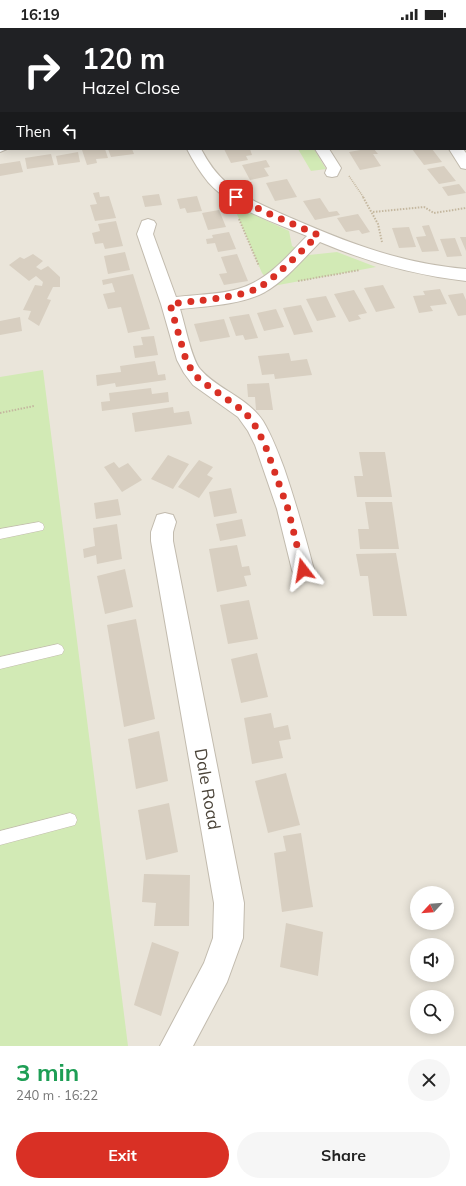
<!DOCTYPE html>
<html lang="en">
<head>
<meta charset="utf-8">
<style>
  body { margin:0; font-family:Mulish,sans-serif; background:#f6f6f6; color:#222; height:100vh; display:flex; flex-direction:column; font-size:15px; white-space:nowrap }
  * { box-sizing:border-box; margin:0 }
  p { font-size:13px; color:#767676 }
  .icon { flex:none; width:22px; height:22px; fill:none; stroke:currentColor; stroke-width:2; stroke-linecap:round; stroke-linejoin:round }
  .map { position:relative; height:1018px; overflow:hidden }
  .details { display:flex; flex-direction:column; background:#fff; flex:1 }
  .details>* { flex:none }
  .banner { position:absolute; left:0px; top:0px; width:466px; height:122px; box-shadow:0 2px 10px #0003; background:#202124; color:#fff; overflow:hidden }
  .needle { width:26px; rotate:244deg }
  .controls { position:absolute; left:410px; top:858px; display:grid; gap:8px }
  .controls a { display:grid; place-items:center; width:44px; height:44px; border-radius:50%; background:#fff; box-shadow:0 2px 10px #0003; font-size:20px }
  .pin { position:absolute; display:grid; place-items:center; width:34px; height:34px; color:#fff; margin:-17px; border-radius:8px; box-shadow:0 2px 6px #0006 }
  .me { position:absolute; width:44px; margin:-22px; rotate:346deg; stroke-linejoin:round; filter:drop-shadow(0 0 3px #0008) }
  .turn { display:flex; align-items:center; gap:14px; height:84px; padding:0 16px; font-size:18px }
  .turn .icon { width:52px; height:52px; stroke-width:2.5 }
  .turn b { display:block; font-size:28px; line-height:34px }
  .then { display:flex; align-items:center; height:38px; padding:0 16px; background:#0003; gap:8px; font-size:15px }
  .round { display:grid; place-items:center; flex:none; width:42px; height:42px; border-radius:21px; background:#f6f6f6 }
  .summary { display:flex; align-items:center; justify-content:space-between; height:68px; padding:0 16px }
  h1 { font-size:24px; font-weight:700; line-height:30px; color:#1e9e55 }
  .primary-button { display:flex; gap:8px; margin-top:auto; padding:8px 16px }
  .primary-button a { flex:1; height:46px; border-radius:24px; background:#d93025; color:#fff; font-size:16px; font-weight:700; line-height:46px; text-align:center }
  .primary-button a+a { background:#f6f6f6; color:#222 }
  .status { display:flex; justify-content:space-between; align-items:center; height:28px; padding:0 20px; background:#fff; direction:ltr }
  .status svg { height:11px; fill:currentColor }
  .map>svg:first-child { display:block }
  .residential { fill:#eae5da; fill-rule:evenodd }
  .green { fill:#d2eab5 }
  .building { fill:#d8cfc1 }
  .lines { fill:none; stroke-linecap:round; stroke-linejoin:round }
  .service-casing { stroke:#c2bbae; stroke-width:1 }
  .minor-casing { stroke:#c2bbae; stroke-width:2 }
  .path-far1 { stroke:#c4b79f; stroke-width:1.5; stroke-dasharray:1 1; stroke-linecap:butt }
  .path { stroke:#c4b79f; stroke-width:2; stroke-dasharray:1.5 1.5; stroke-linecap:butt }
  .service { fill:#fff; fill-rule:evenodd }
  .minor { fill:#fff; fill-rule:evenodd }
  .route { stroke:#d93025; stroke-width:7; stroke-dasharray:0 12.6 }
  .labels { text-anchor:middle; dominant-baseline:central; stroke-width:3; stroke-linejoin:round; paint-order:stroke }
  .near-street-label { font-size:17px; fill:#4b4439; stroke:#fff }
</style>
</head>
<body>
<div class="status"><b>16:19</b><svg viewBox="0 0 49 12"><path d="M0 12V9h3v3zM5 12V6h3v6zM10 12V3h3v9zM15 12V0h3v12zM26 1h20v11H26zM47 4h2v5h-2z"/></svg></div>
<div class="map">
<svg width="466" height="1018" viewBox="0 0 466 1018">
  <rect width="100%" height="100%" fill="#f6f3ec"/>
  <path class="residential" d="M0 0H466V1018H0ZM1 1H465V121H1ZM417 865H447V895H417ZM417 917H447V947H417ZM417 969H447V999H417Z"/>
  <path class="green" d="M298 121H314L326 141 311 143Z
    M233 177 289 203 292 218 309 227 337 224 376 239 273 258 262 245Z
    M43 342 128 1018H0V349Z"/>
  <path class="building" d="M92 121H105L108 130 96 131 97 135 87 137 82 122Z
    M108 121H132L134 126 111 129Z
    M224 121H250L252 127 246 128 248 132 231 135Z
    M366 121H374L378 126H373L381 138 360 142 349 124Z
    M412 121H432L442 134 424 137Z
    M78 124 80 134 58 137 56 128Z
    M51 126 54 137 27 141 25 130Z
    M266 132 270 139 264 140 269 148 250 152 242 137Z
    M20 133 23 144 0 148V136Z
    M444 138 456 153 439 156 427 141Z
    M287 151 297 169 275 173 266 155Z
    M459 156 466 165 448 168 442 159Z
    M99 164 100 169 109 168 116 190 95 193 90 177 97 176 93 165Z
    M159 166 162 177 145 179 142 168Z
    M197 168 202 183 187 185 185 180 180 181 177 171Z
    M320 170 329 184 337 183 340 187 315 192 303 173Z
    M219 182 226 199 208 202 202 185Z
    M358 186 370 204 362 206 359 202 346 204 337 190Z
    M116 193 123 218 105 221 103 215 95 216 92 205 100 203 98 196Z
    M429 197 439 223 422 224 416 209 426 208 422 198Z
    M409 199 416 219 399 220 392 200Z
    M229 204 236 221 218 224 215 215 207 216 206 211 213 210 212 207Z
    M460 209H466V223Z
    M455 210 462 228 447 229 440 211Z
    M125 224 130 242 108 246 104 228Z
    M33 226 43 233 36 239 41 242 48 238 60 249V259H53L47 271 51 272 39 298 28 291 31 283 23 282 35 257 42 258 43 254 36 248 29 253 9 237 20 229 24 231Z
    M237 226 248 253 224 257 219 246 227 245 221 229Z
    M133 246 150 301 128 305 121 279 108 281 103 266 115 264 112 255 103 257 102 252Z
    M383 257 395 280 376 284 364 260Z
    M440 261 447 276 430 278 433 283 419 285 413 268 425 267 423 263Z
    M354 262 367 285 358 287 361 291 349 294 334 266Z
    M463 265 466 272V287L458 288 448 267Z
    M326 268 336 289 317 293 306 271Z
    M301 277 313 304 294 307 283 280Z
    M276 281 284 299 264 303 257 285Z
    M249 286 258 310 245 312 243 307 236 308 229 289Z
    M20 289 22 303 0 307V293Z
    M224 291 230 309 200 314 194 296Z
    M154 308 158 327 135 330 133 318 143 317 141 309Z
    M289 325 291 333 307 331 312 347 275 351 274 346 262 347 258 328Z
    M155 333 158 347 165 346 166 352 116 359 115 355 97 358 96 347 121 344 120 338Z
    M269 355 273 382H256L255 369H248L247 356Z
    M151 360 152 366 168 364 169 374 102 383 101 374 110 373 109 365Z
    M173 379 174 385 189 383 192 396 135 404 132 385Z
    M359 424H385L392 469H357L354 448H363Z
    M168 427 189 436 173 461 151 451Z
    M199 432 213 439 207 447 213 450 199 470 178 459Z
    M114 434 119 440 128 435 142 452 122 464 104 439Z
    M231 460 237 485 214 489 209 464Z
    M118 471 121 487 96 491 94 475Z
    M365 474H392L399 521H360L358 501H369Z
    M242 491 246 508 220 513 216 496Z
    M117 496 122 531 97 536 96 527 84 530 83 521 95 518 93 500Z
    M237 517 242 539 249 538 251 547 244 548 247 558 217 564 209 521Z
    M396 525 407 588H373L368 548H360L356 526Z
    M125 541 133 579 105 586 97 548Z
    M249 572 258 611 228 616 220 577Z
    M136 591 155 691 124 699 107 597Z
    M257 625 268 669 241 675 231 631Z
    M271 685 274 700 288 697 291 711 279 713 283 730 252 736 244 690Z
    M159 703 168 753 136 761 128 711Z
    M286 745 300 797 268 805 255 753Z
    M169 775 178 824 146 832 138 782Z
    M301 805 313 879 282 884 274 825 286 823 283 808Z
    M144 846 190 847 189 898H154L156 875 142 874Z
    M286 895 323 904 318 948 280 939Z
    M152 914 179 924 161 988 134 977Z"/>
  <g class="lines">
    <defs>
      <path id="service" d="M39 494 43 496 44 499 43 502 0 511V501Z
        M58 616 62 618 64 622 62 626 0 641V629Z
        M70 785 75 787 77 792 75 797 0 817V803Z"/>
      <path id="minor" d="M117 0H132L133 1H118Z
        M348 0H360L361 1H349Z
        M0 26H1V34H0Z
        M465 68H466V76H465Z
        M0 115 1 121H7L0 124Z
        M187 121H201C208 134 215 145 227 155 245 171 269 180 291 190 351 216 400 235 466 241V253C415 247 367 234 320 214 303 231 286 252 265 264 241 277 207 278 180 281 185 296 191 330 200 341 218 362 246 368 263 393 272 408 278 424 284 440 296 475 305 507 314 542L311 549 303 552 295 549 292 542 277 481 255 417 248 403 238 389 193 357 184 345 177 332 161 276 137 206 142 193 148 191 154 193 156 196 153 206 176 269C200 266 229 267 251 256 273 246 290 225 307 208 274 194 233 182 208 154 200 144 193 133 187 121Z
        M315 121H329L341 140 337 148 332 149 327 148 325 145 327 140Z
        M449 121H463L466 125V141L461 140Z
        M165 485 173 487 176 494 173 504V513L244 875 243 910 227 954 193 1018H160L204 935 213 910 214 875 151 513V504L157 487Z"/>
    </defs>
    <use href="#service" class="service-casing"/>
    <use href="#minor" class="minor-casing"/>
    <path class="path-far1" d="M349 148 364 170"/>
    <path class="path" d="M363 169 378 196 382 214
      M373 184 424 179 434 185 466 180
      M239 191 259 238
      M298 253 360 242
      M0 385 34 378"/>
    <use href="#service" class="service"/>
    <use href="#minor" class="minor"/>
  </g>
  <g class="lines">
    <path class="route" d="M236 169 263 183 318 207C302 222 276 250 258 260 239 270 192 273 170 276L186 332 193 345 200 352 245 384 256 399 265 417 288 481 303 542"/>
  </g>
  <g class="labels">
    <g class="near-street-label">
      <text transform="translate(208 761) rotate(80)">Dale Road</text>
    </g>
  </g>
</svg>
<div class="controls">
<a><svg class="needle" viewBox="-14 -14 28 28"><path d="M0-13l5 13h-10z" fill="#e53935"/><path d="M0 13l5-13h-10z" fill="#767676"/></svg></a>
<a><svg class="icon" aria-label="sound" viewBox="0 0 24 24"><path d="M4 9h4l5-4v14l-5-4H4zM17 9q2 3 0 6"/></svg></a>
<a><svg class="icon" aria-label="search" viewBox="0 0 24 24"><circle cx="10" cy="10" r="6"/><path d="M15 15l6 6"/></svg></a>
</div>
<div class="pin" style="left:236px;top:169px;background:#d93025"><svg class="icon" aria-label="arrive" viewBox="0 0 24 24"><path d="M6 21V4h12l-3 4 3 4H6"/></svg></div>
<svg class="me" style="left:303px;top:542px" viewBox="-20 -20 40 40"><path d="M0-17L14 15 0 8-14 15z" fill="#d93025" stroke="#fff" stroke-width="4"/></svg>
<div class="banner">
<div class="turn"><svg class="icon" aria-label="right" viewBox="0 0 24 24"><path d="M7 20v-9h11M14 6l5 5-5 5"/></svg><div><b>120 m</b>Hazel Close</div></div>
<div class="then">Then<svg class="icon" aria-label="left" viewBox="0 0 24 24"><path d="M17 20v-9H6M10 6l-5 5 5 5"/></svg></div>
</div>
</div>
<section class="details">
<div class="summary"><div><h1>3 min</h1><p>240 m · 16:22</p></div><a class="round"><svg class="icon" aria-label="close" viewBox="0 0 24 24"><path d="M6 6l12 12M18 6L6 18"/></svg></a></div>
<div class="primary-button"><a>Exit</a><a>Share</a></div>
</section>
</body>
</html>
